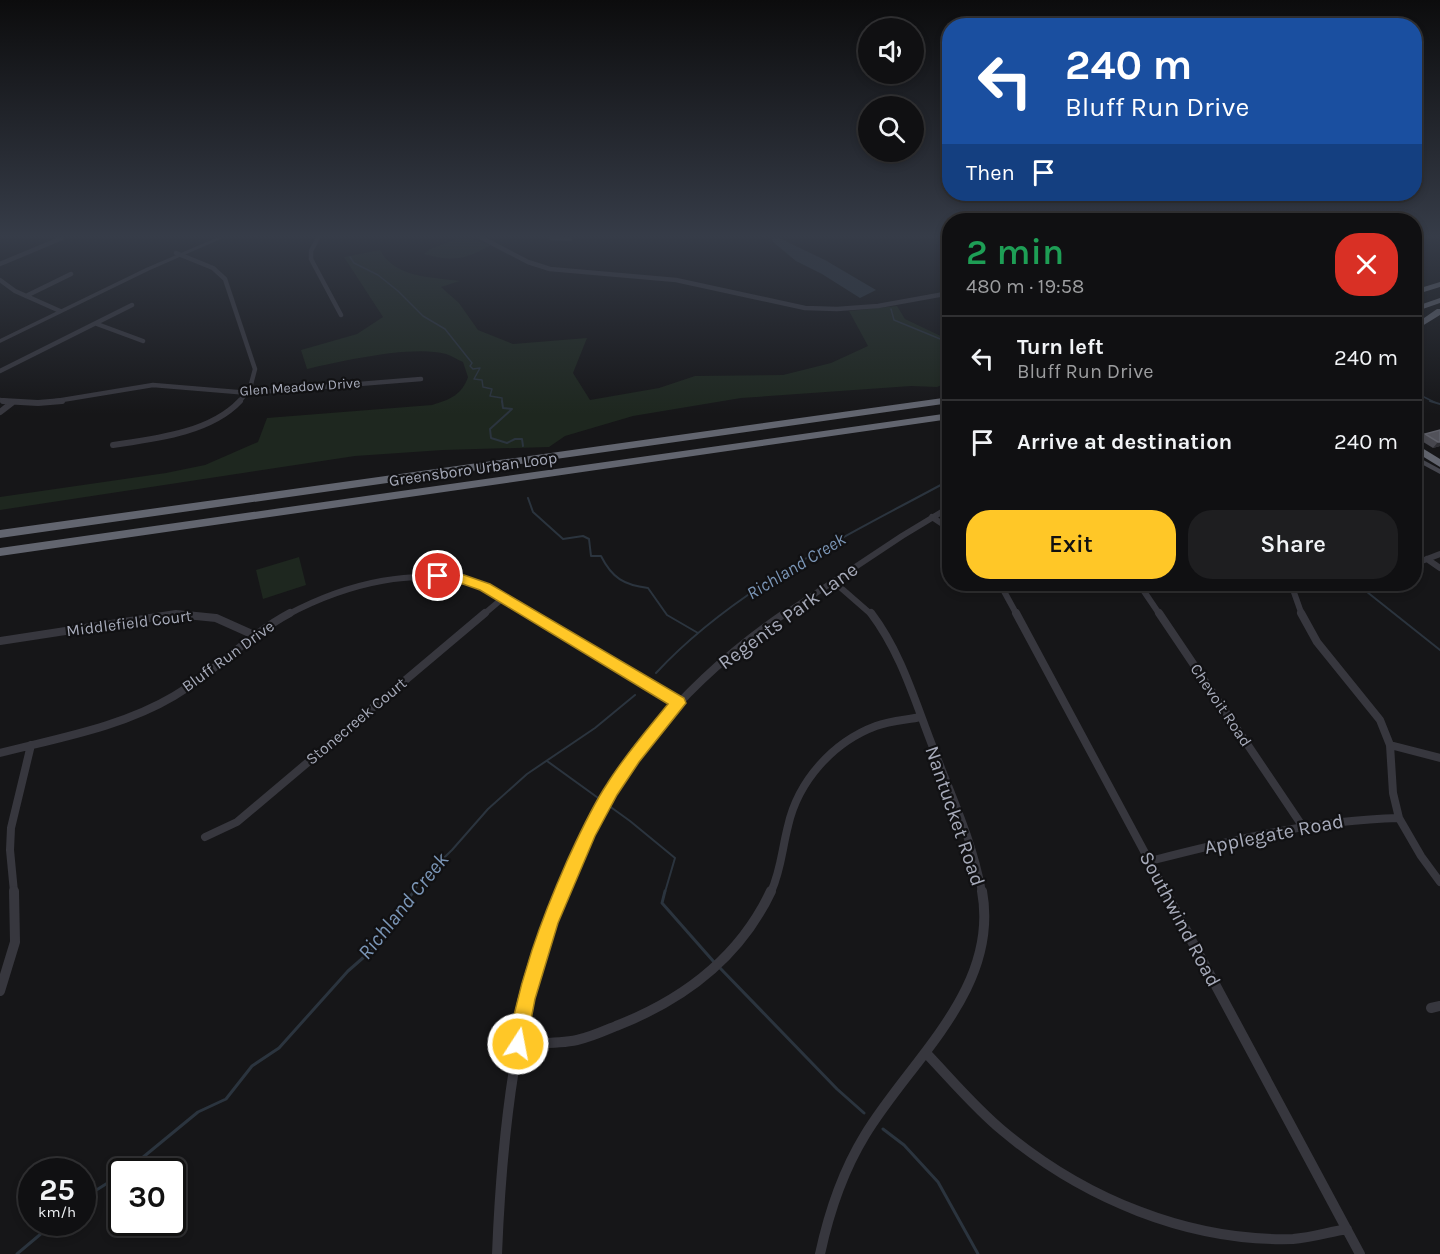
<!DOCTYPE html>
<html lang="en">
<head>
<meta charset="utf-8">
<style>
  body { margin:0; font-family:Karla,sans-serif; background:#1e1e20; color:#f1f3f6; height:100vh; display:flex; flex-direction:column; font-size:22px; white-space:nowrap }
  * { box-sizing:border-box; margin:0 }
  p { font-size:20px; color:#9c9d9f }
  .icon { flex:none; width:33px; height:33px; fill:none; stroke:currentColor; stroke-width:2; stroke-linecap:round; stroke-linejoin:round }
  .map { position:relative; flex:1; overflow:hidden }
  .details { position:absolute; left:942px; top:213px; width:480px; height:378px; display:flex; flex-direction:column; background:#101012; border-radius:24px; box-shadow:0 3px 9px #0003,0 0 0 2px #303032 }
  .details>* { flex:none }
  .banner { position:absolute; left:942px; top:18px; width:480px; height:183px; border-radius:24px; box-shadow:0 3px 9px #0003,0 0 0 2px #303032; background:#1a4fa0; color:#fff; overflow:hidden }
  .tools { position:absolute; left:858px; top:18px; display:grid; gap:12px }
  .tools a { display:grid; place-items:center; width:66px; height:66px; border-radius:50%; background:#101012; box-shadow:0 3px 9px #0003,0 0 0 2px #303032; font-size:30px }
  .speed { position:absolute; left:18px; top:1158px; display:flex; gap:12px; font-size:30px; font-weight:700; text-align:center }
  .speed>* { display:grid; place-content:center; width:78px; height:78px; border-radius:50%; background:#101012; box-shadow:0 3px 9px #0003,0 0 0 2px #303032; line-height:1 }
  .speed small { font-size:15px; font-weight:400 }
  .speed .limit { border:3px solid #111; border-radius:9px; background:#fff; color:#111 }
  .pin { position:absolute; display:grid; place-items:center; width:51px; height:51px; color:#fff; margin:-26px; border:3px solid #fff; border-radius:50%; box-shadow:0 2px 6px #0007 }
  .me { position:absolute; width:66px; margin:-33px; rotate:11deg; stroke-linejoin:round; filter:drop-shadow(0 0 4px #0008) }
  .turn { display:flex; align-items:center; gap:21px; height:126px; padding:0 24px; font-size:27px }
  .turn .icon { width:78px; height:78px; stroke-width:2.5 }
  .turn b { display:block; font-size:42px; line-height:51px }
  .then { display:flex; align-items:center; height:57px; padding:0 24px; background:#0003; gap:12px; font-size:22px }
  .round { display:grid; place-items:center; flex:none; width:63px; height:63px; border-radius:24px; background:#1e1e20 }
  .overview { display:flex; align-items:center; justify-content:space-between; height:102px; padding:0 24px }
  h1 { font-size:36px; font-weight:600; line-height:45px; color:#1e9e55 }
  .action { display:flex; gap:12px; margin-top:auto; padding:12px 24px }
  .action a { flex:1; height:69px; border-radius:24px; background:#ffc727; color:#111; font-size:24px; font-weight:600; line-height:69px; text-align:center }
  .action a+a { background:#1e1e20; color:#f1f3f6 }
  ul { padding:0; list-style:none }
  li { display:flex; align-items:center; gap:18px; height:84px; padding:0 24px; border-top:2px solid #303032 }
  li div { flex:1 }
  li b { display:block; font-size:22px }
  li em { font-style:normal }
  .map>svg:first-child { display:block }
  .green { fill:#1e271f }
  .water { fill:#2b343e }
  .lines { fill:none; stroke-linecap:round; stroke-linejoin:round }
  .stream-far2 { stroke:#2b343e; stroke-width:1.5 }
  .stream-far1 { stroke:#2b343e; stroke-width:2 }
  .stream { stroke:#2b343e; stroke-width:3 }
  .minor-far3 { stroke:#37373e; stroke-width:4.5 }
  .minor-far2 { stroke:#37373e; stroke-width:6 }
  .minor-far1 { stroke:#37373e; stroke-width:8 }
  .minor { stroke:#37373e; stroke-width:10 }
  .tertiary { fill:#37373e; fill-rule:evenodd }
  .secondary { fill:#45464e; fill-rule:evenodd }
  .motorway { fill:#62656f; fill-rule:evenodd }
  .wall { fill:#47474e }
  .shaded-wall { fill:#2f2f34 }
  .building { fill:#52525a; stroke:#5f6069; stroke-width:1.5 }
  .route { fill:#ffc727; stroke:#a68119; stroke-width:1.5 }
  .labels { text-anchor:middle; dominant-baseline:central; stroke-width:4.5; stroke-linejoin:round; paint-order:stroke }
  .far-street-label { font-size:14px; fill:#a7abba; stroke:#111113 }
  .street-label { font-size:16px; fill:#a7abba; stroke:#111113 }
  .water-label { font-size:18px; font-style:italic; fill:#7b96b7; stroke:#111113 }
  .near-street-label { font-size:20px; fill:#a7abba; stroke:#111113 }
  .near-water-label { font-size:21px; font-style:italic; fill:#7b96b7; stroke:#111113 }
</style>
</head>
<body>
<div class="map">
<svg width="1440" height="1254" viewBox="0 0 1440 1254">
  <rect width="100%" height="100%" fill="#161618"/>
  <path class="green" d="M459 238 471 239 491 245C465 260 453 262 424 254L430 249Z
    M380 250C395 278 431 277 460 281L441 287 459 303 478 330 513 344 587 338 573 373 590 400 659 388 695 376 783 375 831 363 868 346 849 311 897 306 905 319 949 340V382L937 387 911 386 741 398 633 416 565 436 549 447 443 450 355 456 0 510V497L166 473 205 465 258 442 267 418 432 405C449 400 462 395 468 377L463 362C458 360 452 356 446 354 412 345 343 361 307 369L301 350 357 334 383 317 344 257Z
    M299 557 306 585 263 599 256 570Z"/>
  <path class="water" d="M779 238 825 260 876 290 860 298 822 274 796 261 772 241V238Z"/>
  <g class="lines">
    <path class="stream-far2" d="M350 257 354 263 378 275 398 291 423 316 445 329 472 363 470 366 473 369 480 368 474 379 482 380 483 387 492 389 490 396 502 398V402
      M891 309 894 320 950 343
      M1414 392 1434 402"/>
    <path class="stream-far1" d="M502 401 503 408 512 409 490 429 491 438 507 443 515 439H522L523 446
      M1430 401 1440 404
      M528 498 533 512 563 539 583 536 589 539 591 556H601C612 578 624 585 648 588L667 615 698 633
      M1357 584 1440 650
      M656 673C737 586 847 536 950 480
      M547 761 630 821 675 858 665 892
      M413 892 422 879 452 850 488 809 527 774 595 728 635 695"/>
    <path class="stream" d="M665 891 662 903 714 962
      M720 968 837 1089 864 1113
      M883 1129 904 1145 938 1182 978 1254
      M125 1172 198 1112 226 1099 252 1066 279 1048 348 971 372 950 414 891
      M82 1199 122 1174
      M17 1254 55 1222"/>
    <path class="minor-far3" d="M318 238 311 251V259L341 315
      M482 238 528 262 550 269 676 280 805 308 837 309 878 306 950 293
      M551 238 570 239
      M176 253 213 268 225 279 255 369 250 388 239 402
      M0 264 62 238
      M0 280 15 291 60 311
      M26 296 71 274
      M97 324 143 341
      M0 371 132 305
      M0 400 13 402
      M50 402 153 385 249 393 421 379"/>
    <path class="minor-far2" d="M3 401 38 403 62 401
      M0 412 13 402
      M113 445C154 439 210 433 240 401
      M932 517 950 529
      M1427 559 1440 568
      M1414 564 1440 554
      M833 581 872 615
      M1000 584 1017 615
      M1139 584 1160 615
      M1291 584 1302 615
      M171 615H195
      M287 615C345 584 419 564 483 587 500 592 516 606 531 615
      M483 615 503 598
      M783 615 902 536 950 507"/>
    <path class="minor-far1" d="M529 613 678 703
      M871 613C902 654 915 702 934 750 952 797 973 842 982 892
      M1016 613 1166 892
      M1159 613 1303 827
      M1301 613 1317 642 1380 720 1390 745 1393 793 1399 818 1421 856 1440 882
      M0 641 176 614 216 618 254 635
      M1390 745 1440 758
      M0 753C58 738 122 727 174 696 215 672 247 636 290 613
      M205 837 237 822 485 613
      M1150 861C1232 840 1314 820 1399 818
      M14 892 10 850 11 828 31 745
      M560 892C603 777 683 683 785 613
      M771 892C781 870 782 849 788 826 798 781 833 742 876 726 890 721 906 720 921 717"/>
    <path class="minor" d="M1165 891 1360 1254
      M0 991 15 942 14 891
      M1431 1008 1440 1006
      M518 1044C538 1043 558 1044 577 1040 591 1037 604 1031 616 1026 683 1000 740 957 771 891
      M926 1053C951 1079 975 1108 1003 1131 1083 1198 1188 1242 1293 1239 1311 1238 1329 1232 1347 1229
      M497 1254C502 1129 516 1009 560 891
      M820 1254C829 1212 843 1171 865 1135 911 1059 1000 989 982 891"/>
    <path class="tertiary" d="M216 238H223L150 270 0 343V339L146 268Z"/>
    <path class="secondary" d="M1414 455 1440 469V474L1414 460Z"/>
    <path class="motorway" d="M1440 282V287L1414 295V290Z
      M1440 298V303L1414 312V307Z
      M1437 309H1440V315L1414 331V325Z
      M950 397V403L0 538V530Z
      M950 413V419L0 556V548Z
      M1414 443 1440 459V467L1414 451Z"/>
  </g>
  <path class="wall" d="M1440 430V446L1433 448 1420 440 1425 434Z"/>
  <path class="shaded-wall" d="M1438 442H1440V446L1433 448Z"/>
  <path class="building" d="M1440 430V442H1438L1425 434Z"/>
  <linearGradient id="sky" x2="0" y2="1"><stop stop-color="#0c0c0d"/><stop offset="0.57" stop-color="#363c48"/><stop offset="1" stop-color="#363c48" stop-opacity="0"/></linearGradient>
  <rect width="1440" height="414" fill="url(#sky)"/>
  <path class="route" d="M438 572 464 575 490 584 684 698 686 703 639 762 617 795 595 836 558 923 535 999 525 1051 518 1053 510 1051 508 1044C520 978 540 922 567 861 579 835 591 808 607 784 625 755 647 730 668 704L480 590 463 584 433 580 431 576Z"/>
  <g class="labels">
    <g class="far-street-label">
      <text transform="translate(300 387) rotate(-4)">Glen Meadow Drive</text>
    </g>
    <g class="street-label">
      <text transform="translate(473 469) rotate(-8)">Greensboro Urban Loop</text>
      <text transform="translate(129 623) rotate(-7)">Middlefield Court</text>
      <text transform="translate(228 656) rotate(-36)">Bluff Run Drive</text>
      <text transform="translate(1221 705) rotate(56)">Chevoit Road</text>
      <text transform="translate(356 721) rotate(-40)">Stonecreek Court</text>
    </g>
    <g class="water-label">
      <text transform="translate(796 566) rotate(-31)">Richland Creek</text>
    </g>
    <g class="near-street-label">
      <text transform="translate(788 616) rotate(-36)">Regents Park Lane</text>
      <text transform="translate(955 816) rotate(71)">Nantucket Road</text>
      <text transform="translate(1274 834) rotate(-11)">Applegate Road</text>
      <text transform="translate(1180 919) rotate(62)">Southwind Road</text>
    </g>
    <g class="near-water-label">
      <text transform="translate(403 906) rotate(-51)">Richland Creek</text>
    </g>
  </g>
</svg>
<div class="tools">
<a><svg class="icon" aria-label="sound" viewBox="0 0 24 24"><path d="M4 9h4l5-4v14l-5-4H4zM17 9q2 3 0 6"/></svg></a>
<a><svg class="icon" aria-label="search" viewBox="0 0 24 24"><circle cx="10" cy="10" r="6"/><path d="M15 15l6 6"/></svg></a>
</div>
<div class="speed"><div>25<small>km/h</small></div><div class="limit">30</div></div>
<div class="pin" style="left:438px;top:576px;background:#d93025"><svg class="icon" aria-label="arrive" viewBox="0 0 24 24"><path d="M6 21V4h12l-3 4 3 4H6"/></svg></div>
<svg class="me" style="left:518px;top:1044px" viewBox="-20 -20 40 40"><circle r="17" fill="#ffc727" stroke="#fff" stroke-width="3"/><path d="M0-11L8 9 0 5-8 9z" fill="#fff"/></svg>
<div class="banner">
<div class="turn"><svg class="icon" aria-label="left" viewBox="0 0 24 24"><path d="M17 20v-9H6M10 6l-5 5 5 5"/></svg><div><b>240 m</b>Bluff Run Drive</div></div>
<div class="then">Then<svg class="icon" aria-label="arrive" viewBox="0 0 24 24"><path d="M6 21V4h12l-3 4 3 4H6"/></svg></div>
</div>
<section class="details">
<div class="overview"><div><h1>2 min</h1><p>480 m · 19:58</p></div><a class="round" style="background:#d93025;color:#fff"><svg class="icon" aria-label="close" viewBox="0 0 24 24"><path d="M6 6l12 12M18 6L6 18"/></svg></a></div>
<ul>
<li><svg class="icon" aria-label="left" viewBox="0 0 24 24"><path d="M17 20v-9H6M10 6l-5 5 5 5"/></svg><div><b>Turn left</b><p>Bluff Run Drive</p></div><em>240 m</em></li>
<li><svg class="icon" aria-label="arrive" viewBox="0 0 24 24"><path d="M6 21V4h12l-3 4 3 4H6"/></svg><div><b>Arrive at destination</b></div><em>240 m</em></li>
</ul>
<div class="action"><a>Exit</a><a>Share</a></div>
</section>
</div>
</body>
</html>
